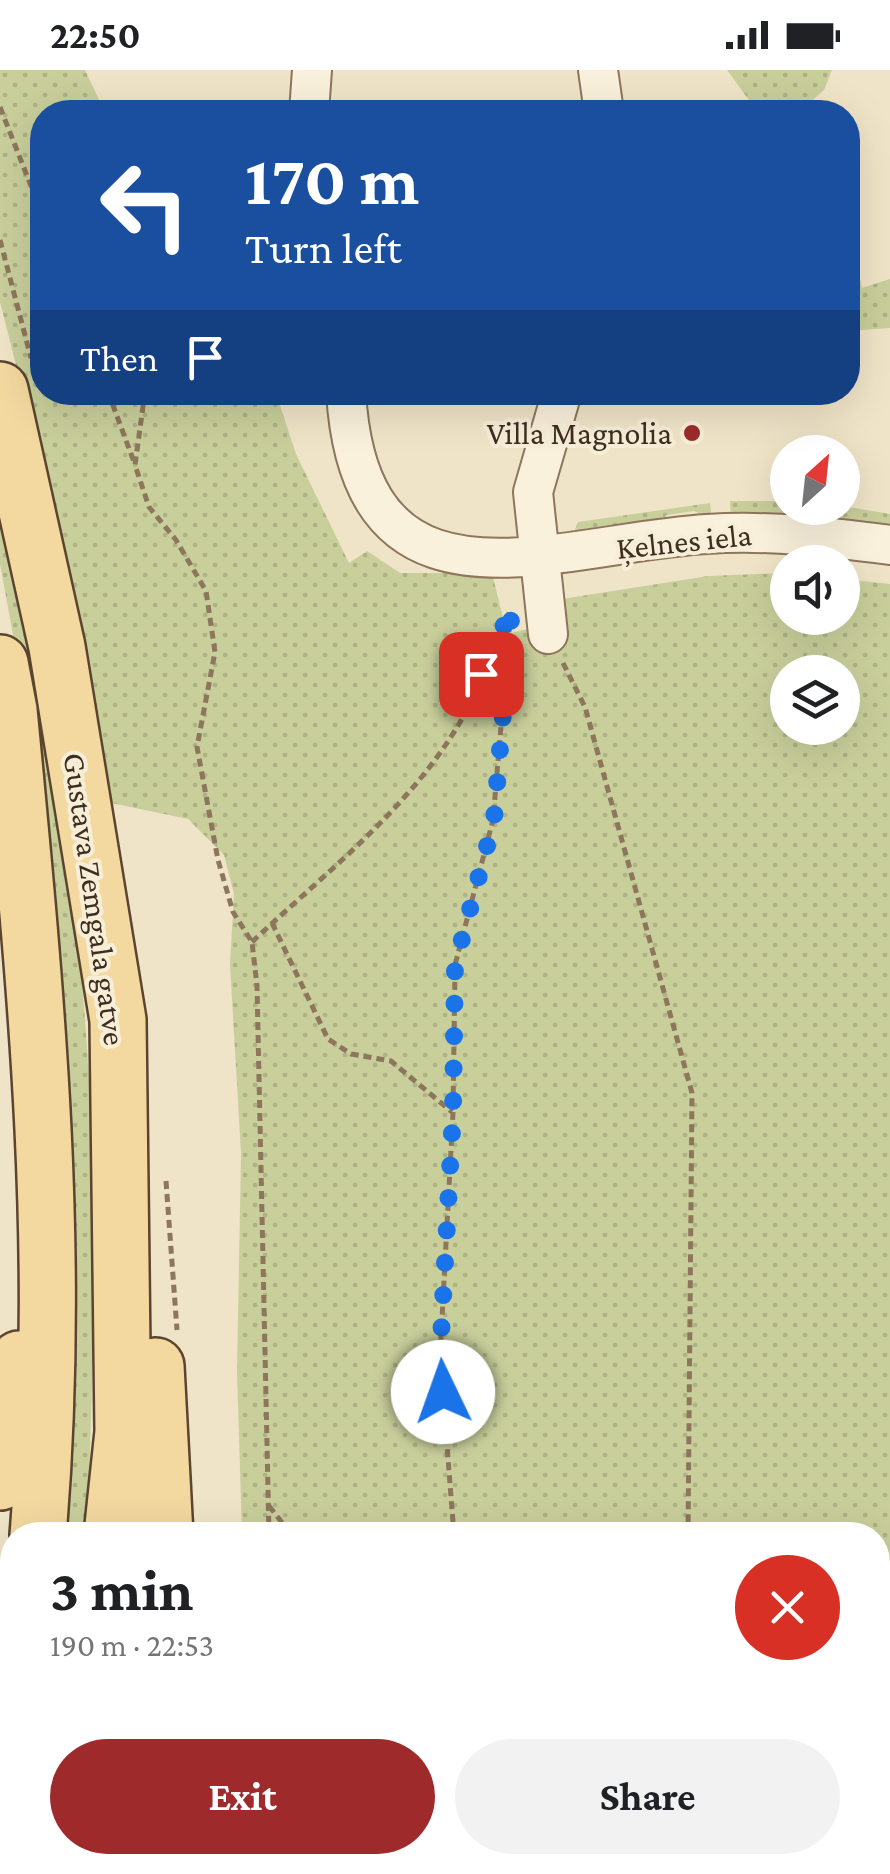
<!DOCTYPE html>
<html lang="en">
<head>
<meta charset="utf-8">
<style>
  body { margin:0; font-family:"Crimson Pro",serif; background:#f2f2f2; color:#202124; height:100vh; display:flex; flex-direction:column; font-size:38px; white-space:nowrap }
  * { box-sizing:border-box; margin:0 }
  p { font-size:32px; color:#757577 }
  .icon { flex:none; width:55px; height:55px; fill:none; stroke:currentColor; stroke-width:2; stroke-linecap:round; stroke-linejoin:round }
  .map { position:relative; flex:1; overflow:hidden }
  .details { position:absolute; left:0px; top:1452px; width:890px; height:352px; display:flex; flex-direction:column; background:#fff; border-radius:40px 40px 0 0; box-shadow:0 10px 40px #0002 }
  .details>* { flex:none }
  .top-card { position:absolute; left:30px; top:30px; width:830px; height:305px; border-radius:40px; box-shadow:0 10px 40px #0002; background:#1a4fa0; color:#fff; overflow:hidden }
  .needle { width:65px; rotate:27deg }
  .fabs { position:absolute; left:770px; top:365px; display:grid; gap:20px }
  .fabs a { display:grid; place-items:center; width:90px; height:90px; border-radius:50%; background:#fff; box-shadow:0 10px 40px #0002; font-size:50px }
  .pin { position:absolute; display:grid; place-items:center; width:85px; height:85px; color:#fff; margin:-42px; border-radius:20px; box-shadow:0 5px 15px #0006 }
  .me { position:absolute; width:110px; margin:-55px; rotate:357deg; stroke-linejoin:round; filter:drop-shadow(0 0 8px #0008) }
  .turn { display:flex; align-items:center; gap:35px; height:210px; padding:0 50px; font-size:45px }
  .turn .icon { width:130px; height:130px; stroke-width:2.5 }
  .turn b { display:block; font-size:70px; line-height:85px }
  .then { display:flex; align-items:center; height:95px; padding:0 50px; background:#0003; gap:20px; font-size:38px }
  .round { display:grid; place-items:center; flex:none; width:105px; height:105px; border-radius:52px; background:#f2f2f2 }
  .summary { display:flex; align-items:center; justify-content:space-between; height:170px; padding:0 50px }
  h1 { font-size:60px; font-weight:700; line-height:75px }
  .button { display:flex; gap:20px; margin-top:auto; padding:20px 50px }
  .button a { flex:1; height:115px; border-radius:60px; background:#9e2a2b; color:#fff; font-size:40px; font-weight:700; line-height:115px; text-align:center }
  .button a+a { background:#f2f2f2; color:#202124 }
  .status { display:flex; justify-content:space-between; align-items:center; height:70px; padding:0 50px; background:#fff; direction:ltr }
  .status svg { height:28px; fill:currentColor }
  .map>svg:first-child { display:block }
  .green { fill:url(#green-dots); fill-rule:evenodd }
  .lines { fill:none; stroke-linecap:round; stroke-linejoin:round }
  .service-casing { stroke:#8d765c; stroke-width:22 }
  .minor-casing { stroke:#8d765c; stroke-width:42 }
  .primary-casing { stroke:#5b4430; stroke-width:60 }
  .path { stroke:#8d765c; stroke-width:5; stroke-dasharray:8 5; stroke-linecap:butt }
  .service { stroke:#faf1dc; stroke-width:18 }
  .minor { stroke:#faf1dc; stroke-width:38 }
  .primary { stroke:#f3d9a0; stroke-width:55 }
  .route { stroke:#1a73e8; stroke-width:18; stroke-dasharray:0 32.4 }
  .poi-dot { fill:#9e2a2b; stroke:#f7eed8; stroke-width:4 }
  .labels { text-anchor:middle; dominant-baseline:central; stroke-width:8; stroke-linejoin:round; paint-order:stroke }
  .poi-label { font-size:32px; fill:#3d2e20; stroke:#f7eed8; text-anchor:end }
  .street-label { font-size:32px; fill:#3d2e20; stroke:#f7eed8 }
</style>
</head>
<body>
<div class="status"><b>22:50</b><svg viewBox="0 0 49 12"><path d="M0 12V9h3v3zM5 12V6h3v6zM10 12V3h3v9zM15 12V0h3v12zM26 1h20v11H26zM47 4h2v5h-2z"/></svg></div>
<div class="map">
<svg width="890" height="1804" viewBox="0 0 890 1804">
  <defs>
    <pattern id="green-dots" width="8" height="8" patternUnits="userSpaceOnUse" patternTransform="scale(2.5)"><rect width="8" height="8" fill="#c9cf9b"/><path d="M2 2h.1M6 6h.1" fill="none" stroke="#aeb285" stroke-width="1.8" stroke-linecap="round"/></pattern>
  </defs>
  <rect width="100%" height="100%" fill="#f0e4c8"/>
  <path class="green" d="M0 0H85L105 42H42V322L276 323 296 384 349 493 367 481 400 503H492L502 544 512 563 559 551 562 529 708 506 787 503 788 548H842L843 509 890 514V1804H233L234 1792H878V1465H242L237 1301 241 1084 230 894 234 824 224 785 188 749 106 732 39 385 0 232ZM788 602H842V658H788Z
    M727 0H832L824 20 799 42 754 37Z
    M848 152 862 218 890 209V258L848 261Z
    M0 394C32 578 71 763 85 949 98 1121 94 1293 87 1465H67L73 1263 26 636 0 494Z
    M730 431H787L788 438 843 436 890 444V460L731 448Z
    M710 433 712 449 694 441 667 445 654 457 571 470 578 452Z
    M12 1561V1613L0 1721V1618Z"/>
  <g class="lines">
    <defs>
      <path id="service" d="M878 1713 890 1711
        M749 1804 762 1792"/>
      <path id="minor" d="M598 0 604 42
        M309 42 312 0
        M346 322C360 563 554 473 707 464 769 460 829 467 890 475
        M548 564 533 422 562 322"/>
      <path id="primary" d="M0 320 57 577 118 950 123 1362 112 1465
        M0 593 9 640C36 921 62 1182 38 1465
        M156 1296 165 1465
        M0 1412 19 1289
        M3 1804 12 1729
        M74 1804 75 1792
        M143 1804 145 1792"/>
    </defs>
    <use href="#service" class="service-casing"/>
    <use href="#minor" class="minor-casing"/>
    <use href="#primary" class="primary-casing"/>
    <path class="path" d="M0 37 42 144
      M0 170 31 288
      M108 322 134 392
      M145 322 135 395 149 437 176 470 206 521 215 582 197 677 218 790 233 842 252 872 257 916 269 1465
      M563 593 585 637 692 1023 688 1465
      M272 853 328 969 351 984 391 991 452 1042
      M252 872C325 803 407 741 459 654 480 620 493 578 510 541
      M166 1111 177 1260
      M269 1436 292 1465
      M454 1465 440 1286 453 1043 455 895 493 750 510 551
      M878 1668 890 1655
      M250 1804 251 1792
      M447 1804 449 1792
      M685 1804V1792"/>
    <use href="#service" class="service"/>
    <use href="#minor" class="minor"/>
    <use href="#primary" class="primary"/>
  </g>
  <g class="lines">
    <path class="route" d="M443 1322 440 1286 453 1043 455 895 494 750 512 538 481 604"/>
  </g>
  <circle class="poi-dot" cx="692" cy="363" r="10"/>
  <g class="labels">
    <g class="poi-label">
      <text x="672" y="363">Villa Magnolia</text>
    </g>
    <g class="street-label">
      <text transform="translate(684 471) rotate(-6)">Ķelnes iela</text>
      <text transform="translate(95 829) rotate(82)">Gustava Zemgala gatve</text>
    </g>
  </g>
</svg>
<div class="fabs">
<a><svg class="needle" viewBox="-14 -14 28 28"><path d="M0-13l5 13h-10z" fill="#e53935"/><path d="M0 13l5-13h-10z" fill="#757577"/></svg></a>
<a><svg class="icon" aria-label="sound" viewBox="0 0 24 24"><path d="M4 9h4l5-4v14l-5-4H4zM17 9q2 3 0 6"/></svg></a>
<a><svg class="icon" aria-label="layers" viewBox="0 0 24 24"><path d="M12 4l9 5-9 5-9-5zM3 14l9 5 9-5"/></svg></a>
</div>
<div class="pin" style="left:481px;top:604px;background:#d93025"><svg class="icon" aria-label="arrive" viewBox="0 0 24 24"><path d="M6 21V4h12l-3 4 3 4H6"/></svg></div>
<svg class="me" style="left:443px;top:1322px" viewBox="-20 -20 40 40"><circle r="19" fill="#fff"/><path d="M0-13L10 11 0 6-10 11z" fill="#1a73e8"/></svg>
<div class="top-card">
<div class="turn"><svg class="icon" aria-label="left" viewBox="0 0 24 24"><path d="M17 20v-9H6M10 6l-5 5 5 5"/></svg><div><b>170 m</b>Turn left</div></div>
<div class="then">Then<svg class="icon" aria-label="arrive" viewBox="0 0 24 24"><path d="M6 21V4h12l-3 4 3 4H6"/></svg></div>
</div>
<section class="details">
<div class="summary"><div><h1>3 min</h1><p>190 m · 22:53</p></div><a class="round" style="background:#d93025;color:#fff"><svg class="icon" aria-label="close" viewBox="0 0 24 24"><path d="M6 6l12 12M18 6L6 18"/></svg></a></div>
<div class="button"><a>Exit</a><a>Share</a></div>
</section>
</div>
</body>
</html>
